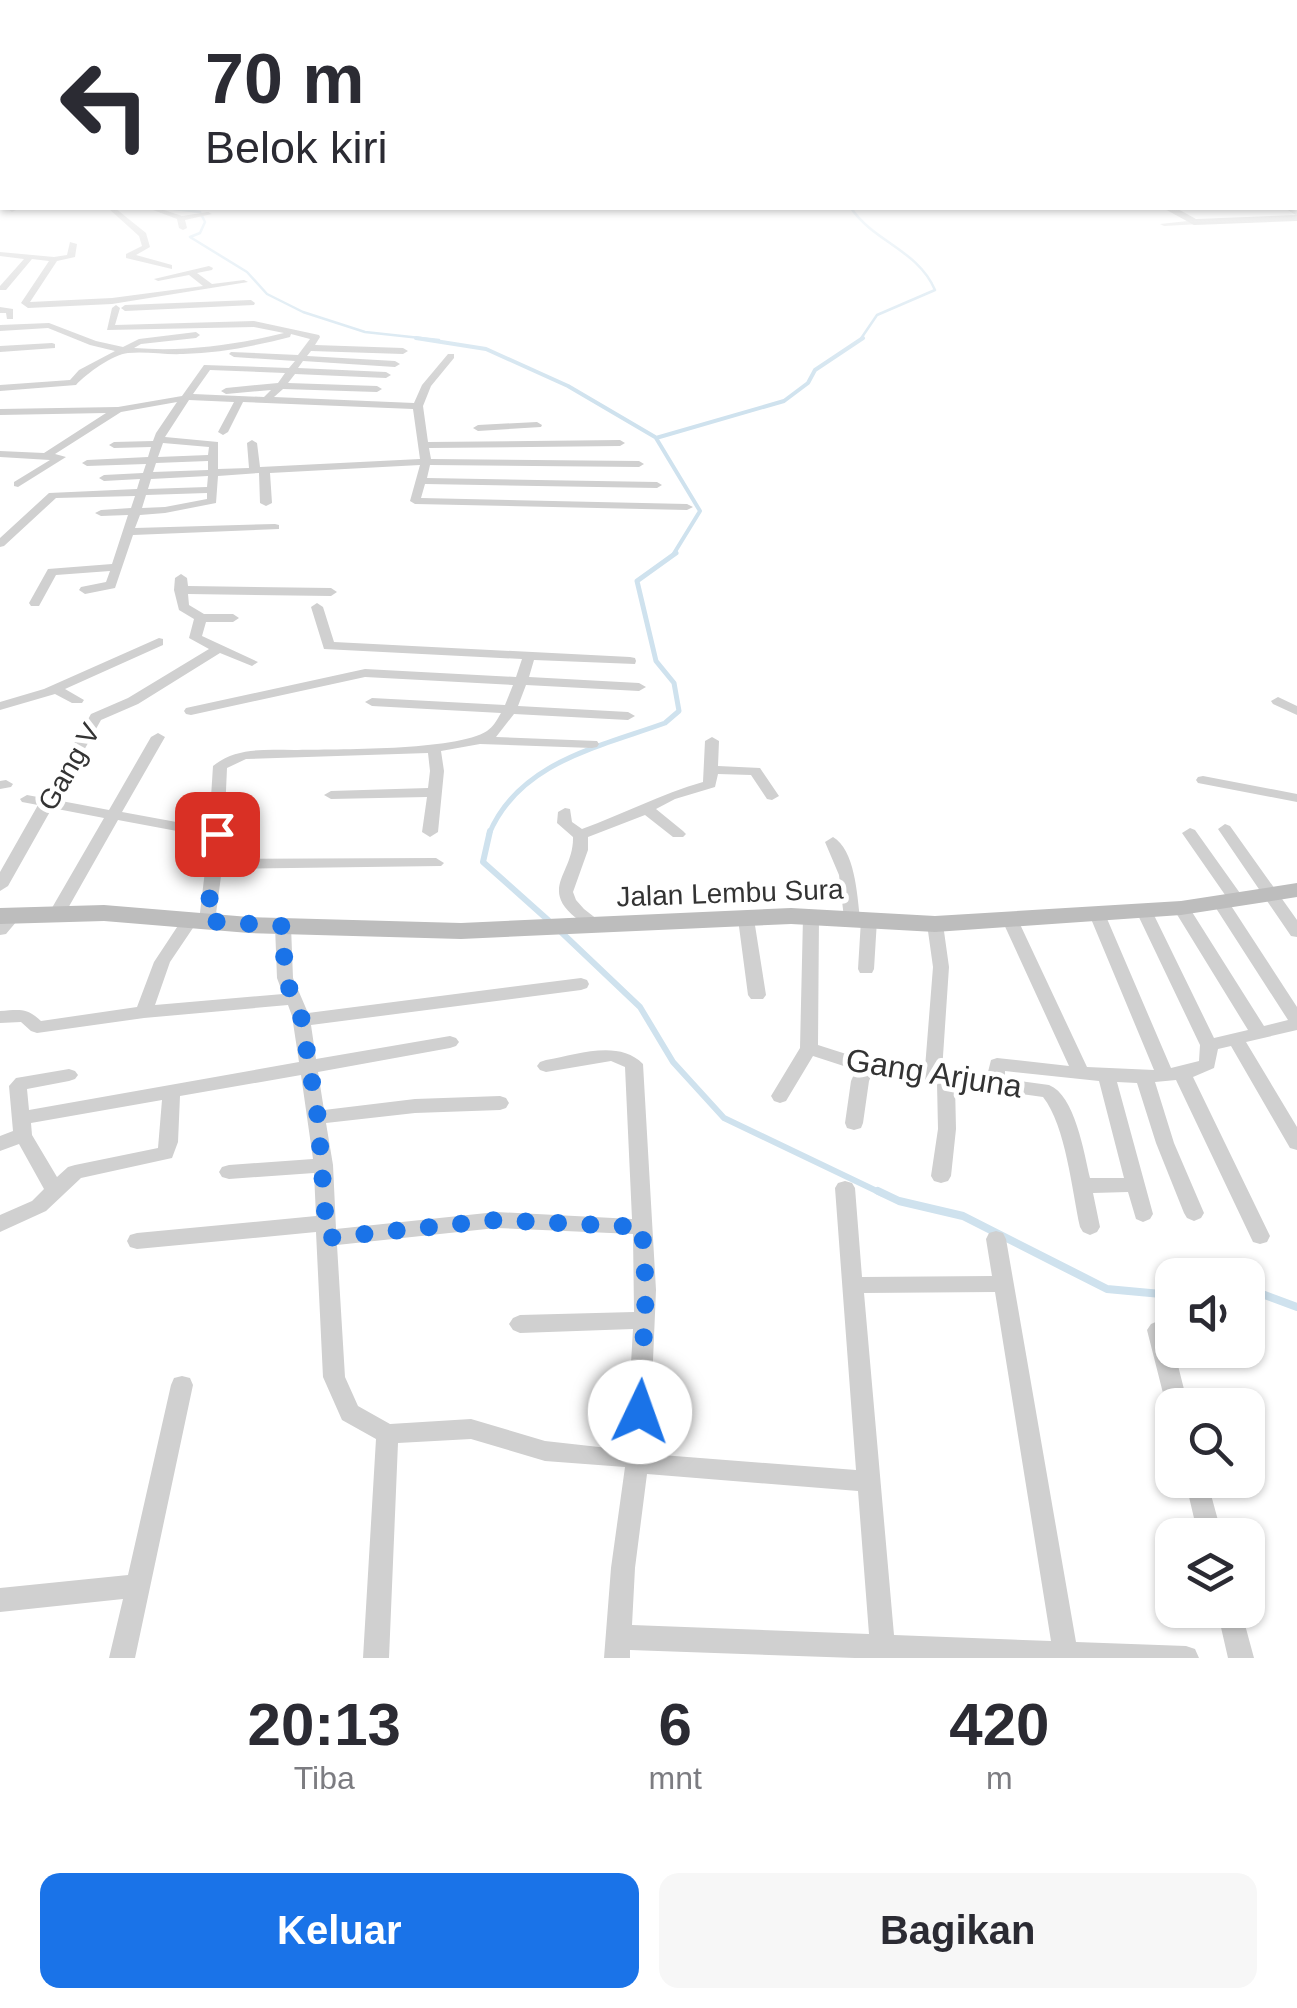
<!DOCTYPE html>
<html lang="id">
<head>
<meta charset="utf-8">
<style>
  body { margin:0; font-family:Arial,sans-serif; background:#f7f7f7; color:#2b2b33; height:100vh; display:flex; flex-direction:column; font-size:38px; white-space:nowrap }
  * { box-sizing:border-box; margin:0 }
  p { font-size:32px; color:#7c7c81 }
  .icon { flex:none; width:55px; height:55px; fill:none; stroke:currentColor; stroke-width:2; stroke-linecap:round; stroke-linejoin:round }
  .map { position:relative; height:1658px; overflow:hidden }
  .side { display:flex; flex-direction:column; background:#fff; flex:1 }
  .side>* { flex:none }
  .banner { position:absolute; left:0px; top:0px; width:1298px; height:210px; box-shadow:0 2px 8px #0004; background:#fff; color:#2b2b33; overflow:hidden }
  .fabs { position:absolute; left:1155px; top:1258px; display:grid; gap:20px }
  .fabs a { display:grid; place-items:center; width:110px; height:110px; border-radius:20px; background:#fff; box-shadow:0 2px 8px #0004; font-size:50px }
  .pin { position:absolute; display:grid; place-items:center; width:85px; height:85px; color:#fff; margin:-42px; border-radius:20px; box-shadow:0 5px 15px #0006 }
  .me { position:absolute; width:110px; margin:-55px; rotate:3deg; stroke-linejoin:round; filter:drop-shadow(0 0 8px #0008) }
  .turn { display:flex; align-items:center; gap:35px; height:210px; padding:0 40px; font-size:45px }
  .turn .icon { width:130px; height:130px; stroke-width:2.5 }
  .turn b { display:block; font-size:70px; line-height:85px }
  .eta { display:flex; justify-content:space-evenly; align-items:center; height:170px; text-align:center }
  .eta b { font-size:60px; font-weight:600; line-height:70px }
  .button { display:flex; gap:20px; margin-top:auto; padding:20px 40px }
  .button a { flex:1; height:115px; border-radius:20px; background:#1a73e8; color:#fff; font-size:40px; font-weight:600; line-height:115px; text-align:center }
  .button a+a { background:#f7f7f7; color:#2b2b33 }
  .map>svg:first-child { display:block }
  .lines { fill:none; stroke-linecap:round; stroke-linejoin:round }
  .stream-far4 { stroke:#cfe2ee; stroke-width:2.5 }
  .stream-far3 { stroke:#cfe2ee; stroke-width:4 }
  .stream-far2 { stroke:#cfe2ee; stroke-width:5 }
  .stream-far1 { stroke:#cfe2ee; stroke-width:6 }
  .stream { stroke:#cfe2ee; stroke-width:8 }
  .street { fill:#d0d0d0; fill-rule:evenodd }
  .secondary { fill:#bdbdbd; fill-rule:evenodd }
  .route { stroke:#1a73e8; stroke-width:18; stroke-dasharray:0 32.4 }
  .labels { text-anchor:middle; dominant-baseline:central; stroke-width:10; stroke-linejoin:round; paint-order:stroke }
  .street-label { font-size:28px; fill:#333; stroke:#fff }
  .near-street-label { font-size:32px; fill:#333; stroke:#fff }
</style>
</head>
<body>
<div class="map">
<svg width="1297" height="1658" viewBox="0 0 1297 1658">
  <rect width="100%" height="100%" fill="#fff"/>
  <g class="lines">
    <path class="stream-far4" d="M166 208 200 212 205 222 200 233 190 237 247 272 267 294 303 312 365 332 439 340
      M851 208C874 242 918 250 935 290L877 315 860 340"/>
    <path class="stream-far3" d="M416 338 486 349 568 386 655 437
      M673 555 700 511 656 438 784 401 808 383 815 370 863 338"/>
    <path class="stream-far2" d="M489 834C519 762 599 747 665 723L679 711 674 683 656 661 637 581 676 553"/>
    <path class="stream-far1" d="M490 831 483 862 548 920
      M560 931 640 1007 673 1062 724 1118 883 1194"/>
    <path class="stream" d="M878 1191 899 1201 963 1216 1107 1289 1172 1295
      M1248 1294H1262L1297 1307"/>
    <path class="street" d="M7 208H14L16 210 12 212Z
      M108 208H115L146 233 150 247 136 255 172 265V269L126 258V254L142 246 139 236Z
      M148 208H158L182 216 208 212 212 214 185 220 187 228 183 230 179 228 177 219Z
      M1285 208H1293L1297 210V216Z
      M1197 220 1200 224 1164 226 1160 224Z
      M70 242 77 244 75 257 57 261 30 302 112 298 203 286 189 275 158 281 154 279 209 266 213 268 212 270 197 273 212 284 244 280 248 282 112 304 28 308 21 303 49 261 32 259 6 290H0V286L24 259 0 256V252L54 257 67 255Z
      M251 300 255 303 254 305 125 311 121 308 125 305Z
      M116 305 120 308 115 325 254 321 319 335 320 337 315 345 403 348 408 351 403 354 311 351 307 356 395 361 400 364 395 367 303 361 298 368 386 372 391 375 386 378 295 374 288 383 377 386 382 389 377 392 283 389 274 397 414 403 422 385 448 354H454V358L431 386 423 406 428 442 620 440 625 443 620 446 429 448 431 459 639 461 644 464 639 467 430 465 427 478 657 482 662 485 657 488 425 484 421 498 687 504 693 507 687 510 415 504 410 501 420 465 270 473 272 503 266 506 260 503 259 473 218 476 216 503 165 513 140 515 135 528 275 524 279 525V529L133 535 115 588 85 594 79 590 81 587 106 582 110 571 56 575 39 606H31L29 603 48 569 112 564 128 515 101 516 95 513 101 510 131 508 135 496 56 498 4 546 0 547V538L49 493 137 489 140 479 104 481 99 478 104 475 143 473 146 464 87 466 82 463 87 460 148 457 151 447 114 448 109 445 114 442 153 441 156 433 177 402 121 412 55 454 66 457 18 487 14 486V482L50 460 0 457V451L44 453 106 413 0 415V409L118 407 182 396 204 365 289 368 295 361 234 357 229 354 231 352 298 355 310 339 291 334 290 337C255 346 219 353 183 354 165 355 146 351 128 353 113 354 86 374 76 385L0 391V385L70 380 79 370 115 351 90 345 48 328 0 331V325L49 323 96 341 123 347 139 339 196 332 200 335 196 338 141 344 134 348C185 352 235 345 284 333L254 327 107 330 112 308ZM210 370 285 373 278 383 226 388 221 391 226 394 271 390 264 397 193 394ZM189 400 234 402 218 432 223 435 228 432 243 402 413 409 420 459 260 467 257 443 252 440 247 443 249 468 218 469V442L165 437ZM163 443 209 447 208 455 158 457ZM208 461V470L153 472 156 463ZM208 476 207 487 148 489 151 479ZM207 493V499L165 507 142 508 146 495Z
      M0 307 13 309V319H7L6 313H0Z
      M52 343 55 344V348L0 352V346Z
      M537 422 542 425 541 427 478 431 473 428 478 425Z
      M181 574 187 578 188 586 331 588 337 592 331 596 188 594 189 605 204 614H233L239 618 233 622H206L202 636 258 662 252 666 220 653 138 704 101 720 56 800 109 810 151 737 158 733 165 737 122 812 209 828 213 766C236 747 265 750 294 750 334 749 457 751 487 731 493 727 497 720 501 713L372 706 365 702 372 698 505 705 513 685 365 677 191 715 186 714 184 711 186 708 365 669 516 677 522 659 324 649 311 607 317 603 323 607 334 642 630 657 635 658 636 661 635 664 534 660 529 677 639 683 646 687 639 691 526 685 518 706 628 712 635 716 628 720 514 714 496 737 597 741 599 744 597 747 592 748 480 744 441 751 444 771 438 832 430 837 422 832 427 797 331 799 324 795 331 791 428 788 430 771 428 753 246 759 227 768 223 859 436 858 444 863 441 866 222 869 215 921 207 926 199 921 209 837 118 820 63 917H51L49 913 104 818 52 808 8 886 0 891V872L38 805 22 802 20 799 27 795 43 798 91 714 128 698 209 649 189 638 194 619 179 610 174 590 175 578Z
      M159 638 163 639V645L65 689 84 700 82 703H72L55 694 0 710V702L44 689Z
      M1278 697 1297 706V715L1273 704 1271 701Z
      M712 737 719 741 718 766 760 768 779 796 772 800 767 799 751 775 718 774 715 787 675 799 656 809 683 831 686 834 683 837H673L645 815 588 837V850L573 892 576 900 584 909 607 927 605 931C593 932 585 926 576 918 539 888 574 873 573 837L557 823 558 812 565 808 570 809 572 822 582 829C623 814 661 794 703 782L705 741Z
      M1203 776 1297 794V802L1198 783 1196 780 1198 777Z
      M6 780 13 784 11 787 0 789V781Z
      M1225 824 1230 826 1297 920V937L1291 936 1218 829Z
      M1190 828 1195 830 1242 896 1244 899 1242 902H1230L1182 833Z
      M833 837C855 850 857 894 860 918L852 923 844 918 839 875 825 842Z
      M1220 897 1226 898 1297 1007V1030L1246 1042 1297 1127V1150L1290 1148 1231 1046 1218 1049 1214 1068 1193 1077 1270 1236 1267 1242 1260 1244 1253 1242 1176 1080 1155 1082 1174 1143 1204 1213 1201 1218 1194 1221 1187 1218 1184 1213 1156 1143 1137 1083 1117 1082 1153 1214 1150 1219 1143 1222 1136 1219 1128 1192 1093 1193 1100 1227 1097 1232 1090 1235 1083 1232 1080 1227C1072 1191 1066 1126 1043 1097L955 1085 956 1129 951 1176 948 1181 941 1183 934 1181 931 1176 938 1129 937 1083 872 1074 869 1081 863 1123 861 1128 854 1130 847 1128 845 1123 851 1081 856 1070 813 1056 786 1101 780 1103 774 1101 771 1096 800 1048 803 917 805 913 811 912 819 917 818 1045 868 1061 925 1068 933 967 927 924 935 919 943 924 949 967 942 1071 987 1076 991 1060 997 1058 1069 1066 1002 920 1010 915 1018 920 1087 1067 1154 1070 1089 914 1097 909 1105 914 1171 1068 1199 1061 1200 1045 1136 911 1138 907 1144 906 1152 911 1214 1038 1248 1030 1173 908 1175 904H1187L1264 1026 1288 1020 1212 902ZM1005 1071 1099 1081 1124 1178H1090C1084 1153 1075 1095 1049 1085L1005 1079Z
      M14 910 22 915 6 934 0 935V920L8 911Z
      M191 914 199 919 170 962 155 1005 283 994 277 978 275 926 283 921 291 926 293 978 308 1013 581 978 587 980 589 984 587 988 581 990 311 1025 316 1059 450 1036 456 1038 459 1042 456 1046 450 1048 318 1072 324 1110 415 1099 500 1096 506 1098 509 1103 506 1108 500 1110 415 1113 326 1123 333 1165 336 1229 496 1212 632 1219 625 1067 611 1061 546 1072 540 1070 537 1066 540 1062 546 1060C577 1055 618 1039 643 1064L656 1290 649 1454 856 1470 835 1188 838 1183 845 1181 852 1183 855 1188 862 1277 992 1276 986 1239 989 1233 996 1231 1003 1233 1006 1239 1076 1642 1186 1646 1195 1649 1199 1658H855L630 1650V1658H604L611 1568 625 1467 545 1461 471 1439 398 1443 389 1658H363L376 1439 342 1420 323 1377 316 1232 137 1249 130 1247 127 1241 130 1235 137 1233 316 1216 314 1173 229 1179 222 1177 219 1172 222 1167 229 1165 313 1159 301 1075 180 1096 178 1142 172 1158 81 1178 46 1211 0 1232V1215L32 1201 44 1189 19 1144 0 1151V1136L13 1131 9 1086 16 1078 22 1077 69 1069 75 1071 78 1075 75 1079 69 1081 27 1089 29 1110 299 1062 292 1016 288 1005 144 1018 37 1033 31 1031 21 1022 0 1023V1011C19 1010 26 1007 41 1021L137 1007 154 962 185 915ZM162 1100 158 1148 75 1165 68 1167 57 1177 32 1135 31 1123ZM496 1228 633 1234 634 1312 520 1315 513 1318 509 1324 513 1330 520 1333 633 1329 626 1450 545 1441 471 1419 390 1424 358 1406 345 1377 337 1245ZM995 1292 1051 1641 894 1635 864 1293ZM647 1474 858 1491 869 1634 632 1625 635 1568Z
      M746 914 754 919 766 995 763 999H751L748 995 738 919Z
      M869 915 877 920 874 969 872 973H860L858 969 861 920Z
      M1158 1321 1165 1324 1169 1330 1188 1405H1172V1413L1166 1405 1147 1330 1151 1324Z
      M182 1376 190 1378 193 1385 135 1658H109L123 1599 0 1612V1588L128 1575 171 1385 174 1378Z
      M1185 1480H1207L1222 1535H1198Z
      M1217 1610H1241L1254 1658H1228Z"/>
    <path class="secondary" d="M0 191H2V197H0Z
      M1163 208H1176L1196 219 1297 215V221L1194 225Z
      M1297 883V897L1181 915 935 932 791 924 461 939 249 933 104 921 0 924V908L104 905 249 917 461 923 791 908 935 916 1181 901Z"/>
  </g>
  <linearGradient id="sky" x2="0" y2="1"><stop stop-color="#9ec6ea"/><stop offset="0.42" stop-color="#fff"/><stop offset="1" stop-color="#fff" stop-opacity="0"/></linearGradient>
  <rect width="1297" height="405" fill="url(#sky)"/>
  <g class="lines">
    <path class="route" d="M217 834 207 921 283 926 285 978 301 1016 318 1118 327 1238 496 1220 642 1227 646 1290 640 1412"/>
  </g>
  <g class="labels">
    <g class="street-label">
      <text transform="translate(69 767) rotate(-60)">Gang V</text>
      <text transform="translate(730 893) rotate(-2)">Jalan Lembu Sura</text>
    </g>
    <g class="near-street-label">
      <text transform="translate(934 1073) rotate(9)">Gang Arjuna</text>
    </g>
  </g>
</svg>
<div class="fabs">
<a><svg class="icon" aria-label="sound" viewBox="0 0 24 24"><path d="M4 9h4l5-4v14l-5-4H4zM17 9q2 3 0 6"/></svg></a>
<a><svg class="icon" aria-label="search" viewBox="0 0 24 24"><circle cx="10" cy="10" r="6"/><path d="M15 15l6 6"/></svg></a>
<a><svg class="icon" aria-label="layers" viewBox="0 0 24 24"><path d="M12 4l9 5-9 5-9-5zM3 14l9 5 9-5"/></svg></a>
</div>
<div class="pin" style="left:217px;top:834px;background:#d93025"><svg class="icon" aria-label="arrive" viewBox="0 0 24 24"><path d="M6 21V4h12l-3 4 3 4H6"/></svg></div>
<svg class="me" style="left:640px;top:1412px" viewBox="-20 -20 40 40"><circle r="19" fill="#fff"/><path d="M0-13L10 11 0 6-10 11z" fill="#1a73e8"/></svg>
<div class="banner">
<div class="turn"><svg class="icon" aria-label="left" viewBox="0 0 24 24"><path d="M17 20v-9H6M10 6l-5 5 5 5"/></svg><div><b>70 m</b>Belok kiri</div></div>
</div>
</div>
<section class="side">
<div class="eta">
<div><b>20:13</b><p>Tiba</p></div>
<div><b>6</b><p>mnt</p></div>
<div><b>420</b><p>m</p></div>
</div>
<div class="button"><a>Keluar</a><a>Bagikan</a></div>
</section>
</body>
</html>
